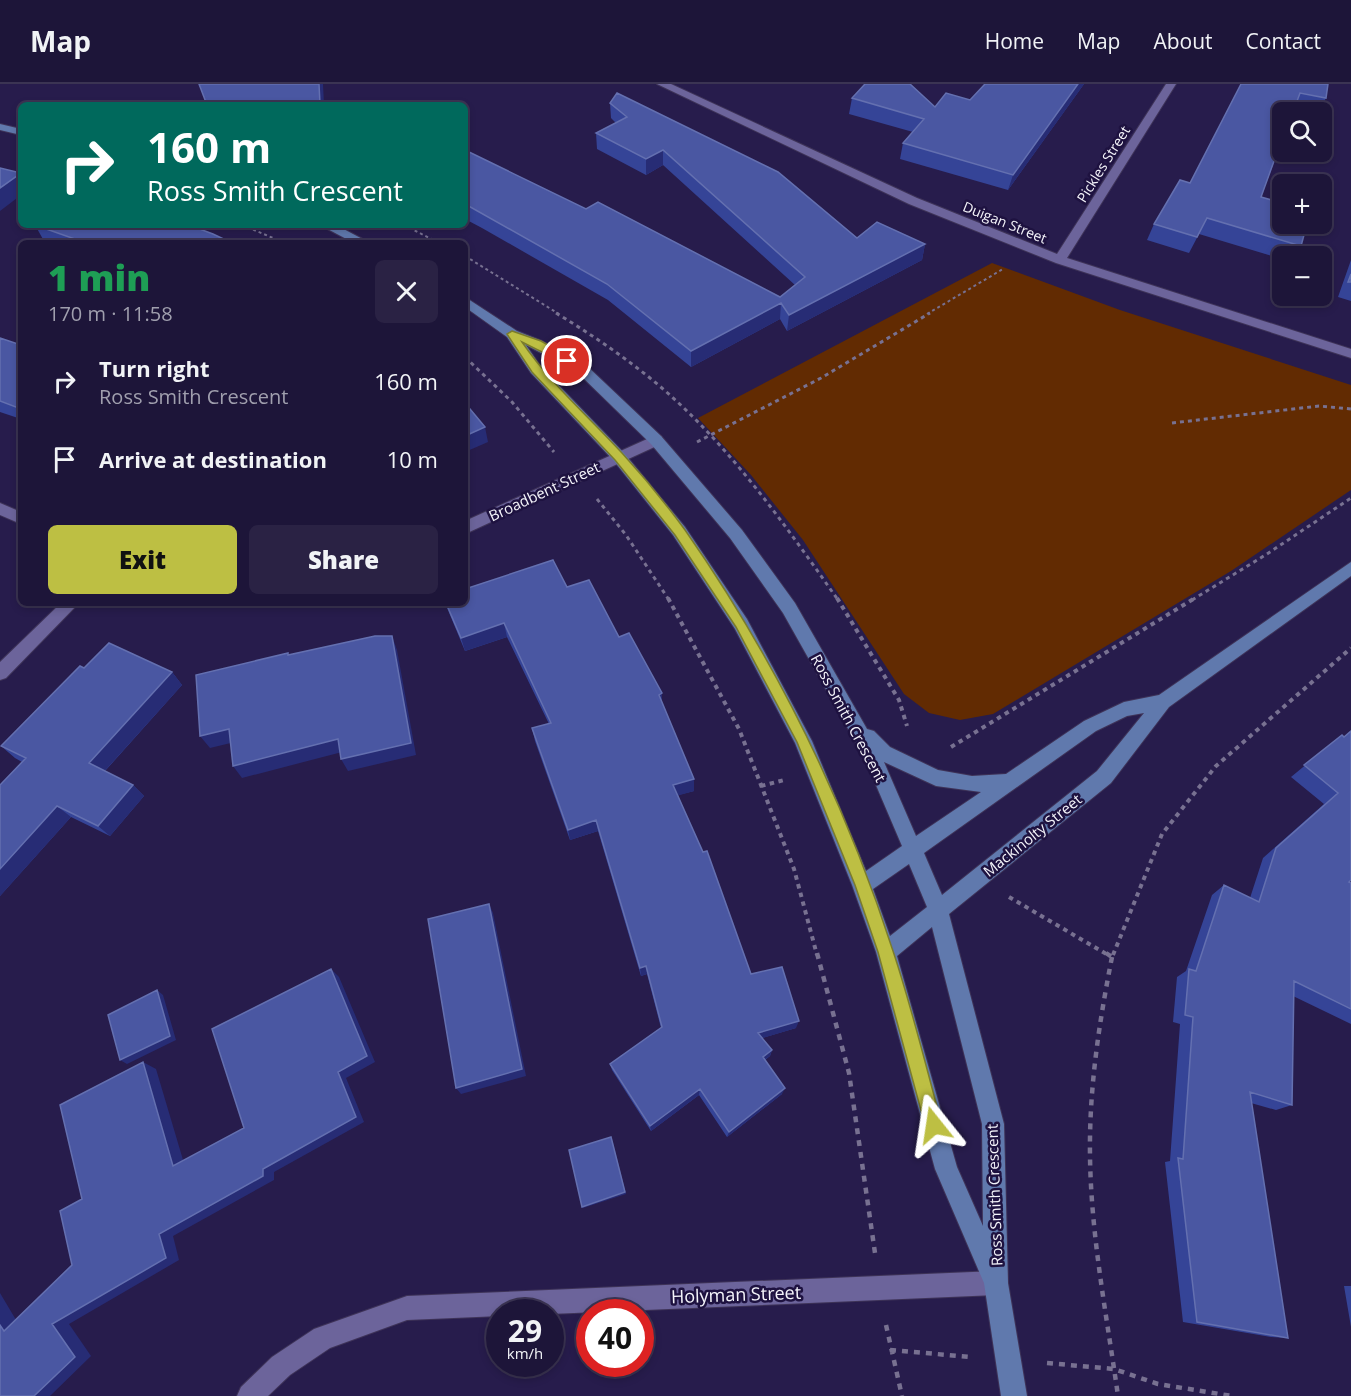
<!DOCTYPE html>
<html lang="en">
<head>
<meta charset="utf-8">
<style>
  body { margin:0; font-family:"Open Sans",sans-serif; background:#2a2244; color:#f1f3f6; height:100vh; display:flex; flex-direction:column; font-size:22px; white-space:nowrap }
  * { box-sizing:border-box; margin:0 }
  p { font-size:20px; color:#a09fae }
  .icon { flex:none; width:33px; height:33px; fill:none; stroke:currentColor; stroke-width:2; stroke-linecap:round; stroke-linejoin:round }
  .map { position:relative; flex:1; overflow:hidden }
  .sheet { position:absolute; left:18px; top:156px; width:450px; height:366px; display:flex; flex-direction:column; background:#1d1539; border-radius:9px; box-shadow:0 3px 9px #0003,0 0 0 2px #3b3453 }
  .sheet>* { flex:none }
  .hud { position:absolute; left:18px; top:18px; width:450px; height:126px; border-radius:9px; box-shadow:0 3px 9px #0003,0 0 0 2px #3b3453; background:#00695c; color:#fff; overflow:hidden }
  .controls { position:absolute; left:1272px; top:18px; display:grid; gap:12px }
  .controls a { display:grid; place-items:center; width:60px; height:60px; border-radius:9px; background:#1d1539; box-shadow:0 3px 9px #0003,0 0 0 2px #3b3453; font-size:30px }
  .speed { position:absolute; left:486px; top:1215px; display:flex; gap:12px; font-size:30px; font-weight:700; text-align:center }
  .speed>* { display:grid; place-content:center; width:78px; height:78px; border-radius:50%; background:#1d1539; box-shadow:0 3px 9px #0003,0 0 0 2px #3b3453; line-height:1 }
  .speed small { font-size:15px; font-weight:400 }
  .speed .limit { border:9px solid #d22; background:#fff; color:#111 }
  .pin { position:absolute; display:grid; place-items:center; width:51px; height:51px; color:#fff; margin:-26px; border:3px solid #fff; border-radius:50%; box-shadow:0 2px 6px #0007 }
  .me { position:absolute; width:66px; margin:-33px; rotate:345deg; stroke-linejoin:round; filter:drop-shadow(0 0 4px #0008) }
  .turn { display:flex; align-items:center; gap:21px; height:126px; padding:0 30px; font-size:27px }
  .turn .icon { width:78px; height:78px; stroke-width:2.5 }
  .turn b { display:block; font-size:42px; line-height:51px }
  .round { display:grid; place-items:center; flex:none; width:63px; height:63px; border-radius:9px; background:#2a2244 }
  .head { display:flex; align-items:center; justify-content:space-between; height:102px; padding:0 30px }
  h1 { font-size:36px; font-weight:800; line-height:45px; color:#1e9e55 }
  .cta { display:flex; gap:12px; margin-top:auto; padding:12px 30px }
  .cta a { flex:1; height:69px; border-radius:9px; background:#bdbf43; color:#111; font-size:24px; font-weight:800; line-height:69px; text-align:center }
  .cta a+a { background:#2a2244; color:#f1f3f6 }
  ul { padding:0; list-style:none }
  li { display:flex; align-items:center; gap:18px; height:78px; padding:0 30px }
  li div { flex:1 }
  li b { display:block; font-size:22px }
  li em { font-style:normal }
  header { display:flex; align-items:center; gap:36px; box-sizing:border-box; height:84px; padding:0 30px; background:#1d1539; border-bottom:2px solid #3b3453 }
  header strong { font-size:28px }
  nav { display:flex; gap:33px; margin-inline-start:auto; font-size:21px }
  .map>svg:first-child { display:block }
  .green { fill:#622b02 }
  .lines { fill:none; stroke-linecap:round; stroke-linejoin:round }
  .street-casing { stroke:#3e3358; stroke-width:2 }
  .secondary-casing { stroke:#3e3358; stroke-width:2 }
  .path-far3 { stroke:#787191; stroke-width:2; stroke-dasharray:3 3; stroke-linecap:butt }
  .path-far2 { stroke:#787191; stroke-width:3; stroke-dasharray:4 4; stroke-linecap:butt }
  .path-far1 { stroke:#787191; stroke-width:4; stroke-dasharray:4.5 4.5; stroke-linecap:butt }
  .path { stroke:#787191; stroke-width:4.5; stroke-dasharray:6 6; stroke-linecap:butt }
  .street { fill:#6c649b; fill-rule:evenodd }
  .secondary { fill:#6079ad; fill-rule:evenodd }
  .wall { fill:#354497 }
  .shaded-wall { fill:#272c75 }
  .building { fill:#4a57a2; stroke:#6470b0; stroke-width:1.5 }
  .route { fill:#bdbf43; stroke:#7b7c2c; stroke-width:1.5 }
  .labels { text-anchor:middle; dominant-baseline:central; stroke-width:5; stroke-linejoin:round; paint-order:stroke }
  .far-street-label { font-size:14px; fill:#f4f4fa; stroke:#1e1240 }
  .street-label { font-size:15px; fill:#f4f4fa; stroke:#1e1240 }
  .near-street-label { font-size:18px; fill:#f4f4fa; stroke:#1e1240 }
</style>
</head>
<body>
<header>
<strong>Map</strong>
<nav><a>Home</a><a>Map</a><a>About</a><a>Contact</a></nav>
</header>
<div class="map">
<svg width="1351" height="1312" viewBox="0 0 1351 1312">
  <rect width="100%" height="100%" fill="#271c4c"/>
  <path class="green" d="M992 179 1120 226 1351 301V406L1231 487 993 630 960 636 929 629 904 610 803 456 751 391 698 334Z"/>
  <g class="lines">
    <defs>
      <path id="street" d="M657 0H671L917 114 1057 170 1166 0H1176L1067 174 1351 265V274L1056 179 909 120Z
        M656 351 661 352 663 356 661 360 465 450V437Z
        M0 419 21 428V440L0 431Z
        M61 519H79L6 594 0 596V578Z
        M996 1187 1005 1190 1008 1199 1005 1208 996 1211 550 1230 500 1228V1232L407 1236 330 1264 290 1291 268 1312H237L241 1303 272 1273 314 1245 407 1212Z"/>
      <path id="secondary" d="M0 40 21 45V51L0 46Z
        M320 141H336L370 159H354Z
        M465 213 517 247 542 257 587 282 661 352 742 446 795 519 867 645 874 647 890 663 938 686 972 692 1006 690 1084 637 1124 618 1159 611 1351 478V492L1169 623 1111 699 949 830 1004 1040 1008 1199 1027 1312H1001L984 1199 935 1085 876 868 852 801 795 659 735 545 673 451 614 377 531 289 507 253 465 223ZM526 261 577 288 651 360 730 454 783 529 864 673 902 762 866 787 812 657 747 535 685 443 624 369 541 283ZM1144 629 1097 687 942 811 924 769 1096 647 1127 632ZM884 678 936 702 981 708 916 752ZM909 780 927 823 890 852 873 805ZM932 843 982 1040 983 1142 957 1083 897 872Z"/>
    </defs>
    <use href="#street" class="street-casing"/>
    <use href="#secondary" class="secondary-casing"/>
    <path class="path-far3" d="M242 141 285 159
      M404 141 439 159
      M465 172 559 230
      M927 230 1003 185"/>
    <path class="path-far2" d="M556 229C589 249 620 270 650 294 725 355 783 438 838 516
      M465 273 512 318 554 368
      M1172 339 1319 322 1351 325
      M697 358 821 294 930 229
      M597 415 626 451 669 516
      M1192 516 1267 470 1351 414"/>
    <path class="path-far1" d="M668 514 739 645 794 785 817 871
      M837 514 899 616 907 642
      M951 663 1195 514
      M761 702 784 696
      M1009 813 1108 871
      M1113 871 1162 750 1216 682 1351 564"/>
    <path class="path" d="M817 869 849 989 875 1169
      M1106 869 1112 873 1113 869
      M1112 873C1099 939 1089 1005 1090 1072 1091 1153 1107 1233 1118 1312
      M886 1241 902 1312
      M890 1266 971 1273
      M1047 1279 1114 1285 1158 1300 1232 1312"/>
    <use href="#street" class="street"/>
    <use href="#secondary" class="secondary"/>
  </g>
  <path class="wall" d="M1084 0 1008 106 900 75 903 59 913 48 849 30 852 14 935 23 970 16Z
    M1241 0H1328L1326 14 1318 28H1313L1294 25 1261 113 1301 162 1295 172H1282V175L1199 150 1189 169 1147 156 1154 140 1190 99Z
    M610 19 857 154 925 160 922 176 787 247 780 235 691 283 608 216 482 144 465 135V66L586 125 780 213 795 201 663 81 646 91 597 65 596 49 616 39 611 34Z
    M35 141 232 159H51L44 157Z
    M1351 176V217L1338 213Z
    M0 254 21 261V335L0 328Z
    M567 503 619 553 662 620 694 695V707L678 711 751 890 796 944 762 954 772 966 770 972 765 976 782 1010 727 1053 699 1011 651 1047 612 986 610 980 661 944 647 890 641 892 598 747 570 756 535 657 532 644 549 640 507 553 465 567 445 519Z
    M172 588 182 601 105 687 133 701 144 712 110 752 71 733 0 812V701L22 678 15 674 1 662Z
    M1342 651 1349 798 1351 799V940L1293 912 1292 1021 1276 1026 1251 1019 1288 1254 1271 1253 1183 1238 1165 1078 1170 1077 1180 940 1173 938 1177 893 1186 887 1212 811 1224 801 1250 814 1263 774 1324 720 1291 693Z
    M1344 1202H1351V1243Z"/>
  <path class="shaded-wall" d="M319 0H323L324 21H320Z
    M1078 0H1084L1008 106 1013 91Z
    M663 66V81L646 91V75Z
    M21 89V111L0 127V104Z
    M925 160 922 176 787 247 789 231Z
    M781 219 780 235 691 283V267Z
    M485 343 488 358 465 368V352Z
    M504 539 507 553 465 567 461 554Z
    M392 552 397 566 416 671 348 687 341 675Z
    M172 588 182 601 101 691 89 679Z
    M662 609V622L659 611Z
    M229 645 239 657 210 664 200 652Z
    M338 655 346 667 242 694 233 682Z
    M694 695V707L673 713V701Z
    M133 701 144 712 110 752 98 742Z
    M57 722 71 733 0 812V785Z
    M596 736 598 747 570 756 568 746Z
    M489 820 493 829 526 992 461 1010 456 1004Z
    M646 882 647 890 641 892 640 884Z
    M331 885 339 893 375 978 346 994 364 1038 274 1088V1096L173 1152 179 1176 69 1240 91 1272 50 1312H34L52 1240 159 1150 263 1085 338 988Z
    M157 906 163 911 176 956 127 980 120 976Z
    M799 937 796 944 756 956 758 949Z
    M772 966 770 972 760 979 763 973Z
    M143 978 156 985 186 1086 173 1082Z
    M785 1004 782 1010 727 1053 729 1048Z
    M700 1005 699 1011 651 1047 650 1042Z
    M612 1055 626 1110 583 1124 582 1123Z
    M0 1209 22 1246 4 1247 0 1241Z"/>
  <path class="building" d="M199 0H319L320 20 322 21H207Z
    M865 0H910L935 23 946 9 970 16 985 0H1078L1013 91 903 59 924 35 852 14Z
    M1241 0H1328L1326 14 1300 9 1293 28H1282V55L1261 113 1282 119V140H1307L1301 162 1207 134 1197 153 1154 140 1180 96 1190 99Z
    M617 9 778 88 857 154 877 138 925 160 789 231 781 219 691 267 607 200 465 120V66L586 125 598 118 780 213 805 193 663 66 646 75 596 49 627 33 610 19Z
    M0 84 21 89 0 104Z
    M35 141H189L213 150 232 159H86Z
    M1351 190V198H1348Z
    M0 254 21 261V325L0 317Z
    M465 319 485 343 465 352Z
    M553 476 567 503 589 496 619 553 629 549 662 609 659 611 694 695 673 701 703 768 707 767 751 890 782 883 799 937 758 949 772 966 763 973 785 1004 729 1048 700 1005 650 1042 610 980 662 943 646 882 640 884 596 736 568 746 532 644 551 639 504 539 461 554 446 519H465V505Z
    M375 552H392L411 659 341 675 338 655 233 682 229 645 200 652 196 591 288 569V571Z
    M109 559 172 588 89 679 133 701 98 742 57 722 0 785V701L26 674 1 662 80 582 84 584Z
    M1351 647V796L1349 798 1351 799V925L1294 897 1292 1021 1250 1008 1288 1254 1197 1238 1178 1074 1183 1075 1193 933 1185 931 1189 885 1196 887 1224 801 1259 818 1276 764 1338 709 1304 681 1342 651 1344 653Z
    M489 820 522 985 456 1004 428 835Z
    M331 885 367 972 338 988 356 1033 263 1085V1092L159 1150 166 1174 52 1240 75 1273 34 1312H0V1241L4 1247 72 1181 60 1127 82 1115 60 1021 143 978 173 1082 244 1044 212 945Z
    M157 906 170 952 120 976 108 931Z
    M611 1053 625 1108 582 1123 569 1066Z"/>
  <path class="route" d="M512 247 541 257 571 274V279H564L522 258C550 299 588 332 622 369 644 393 666 420 685 446 775 575 845 718 893 867 912 924 926 983 942 1041L940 1047 934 1050 928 1047 925 1041 878 868 855 801 797 658 736 543 675 451 615 376 532 288 507 250Z"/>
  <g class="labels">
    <g class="far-street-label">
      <text transform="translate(1103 80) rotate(-58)">Pickles Street</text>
      <text transform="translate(1005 138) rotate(22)">Duigan Street</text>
    </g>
    <g class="street-label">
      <text transform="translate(544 407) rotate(-25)">Broadbent Street</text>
      <text transform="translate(849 634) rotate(62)">Ross Smith Crescent</text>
      <text transform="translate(1032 751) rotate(-39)">Mackinolty Street</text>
      <text transform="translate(994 1111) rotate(-92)">Ross Smith Crescent</text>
    </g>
    <g class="near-street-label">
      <text transform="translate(736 1210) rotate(-2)">Holyman Street</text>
    </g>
  </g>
</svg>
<div class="controls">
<a><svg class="icon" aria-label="search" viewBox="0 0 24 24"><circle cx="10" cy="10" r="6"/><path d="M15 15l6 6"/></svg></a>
<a>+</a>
<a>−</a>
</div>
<div class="speed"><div>29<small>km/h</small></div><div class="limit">40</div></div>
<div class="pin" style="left:567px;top:277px;background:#d93025"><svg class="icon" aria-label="arrive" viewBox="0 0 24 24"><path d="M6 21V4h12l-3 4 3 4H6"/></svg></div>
<svg class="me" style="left:934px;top:1041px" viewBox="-20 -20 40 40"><path d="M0-17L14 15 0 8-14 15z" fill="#bdbf43" stroke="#fff" stroke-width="4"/></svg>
<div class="hud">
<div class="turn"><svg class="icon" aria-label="right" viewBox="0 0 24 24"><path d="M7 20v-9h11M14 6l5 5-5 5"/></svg><div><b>160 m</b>Ross Smith Crescent</div></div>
</div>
<section class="sheet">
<div class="head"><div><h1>1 min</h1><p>170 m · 11:58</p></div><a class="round"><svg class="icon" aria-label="close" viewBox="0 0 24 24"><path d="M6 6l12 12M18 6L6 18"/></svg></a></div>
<ul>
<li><svg class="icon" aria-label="right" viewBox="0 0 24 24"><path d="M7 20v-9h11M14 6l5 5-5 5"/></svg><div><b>Turn right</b><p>Ross Smith Crescent</p></div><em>160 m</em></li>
<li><svg class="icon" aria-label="arrive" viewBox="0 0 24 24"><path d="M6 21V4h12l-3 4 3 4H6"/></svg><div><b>Arrive at destination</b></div><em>10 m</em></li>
</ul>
<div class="cta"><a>Exit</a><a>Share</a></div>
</section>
</div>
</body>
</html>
